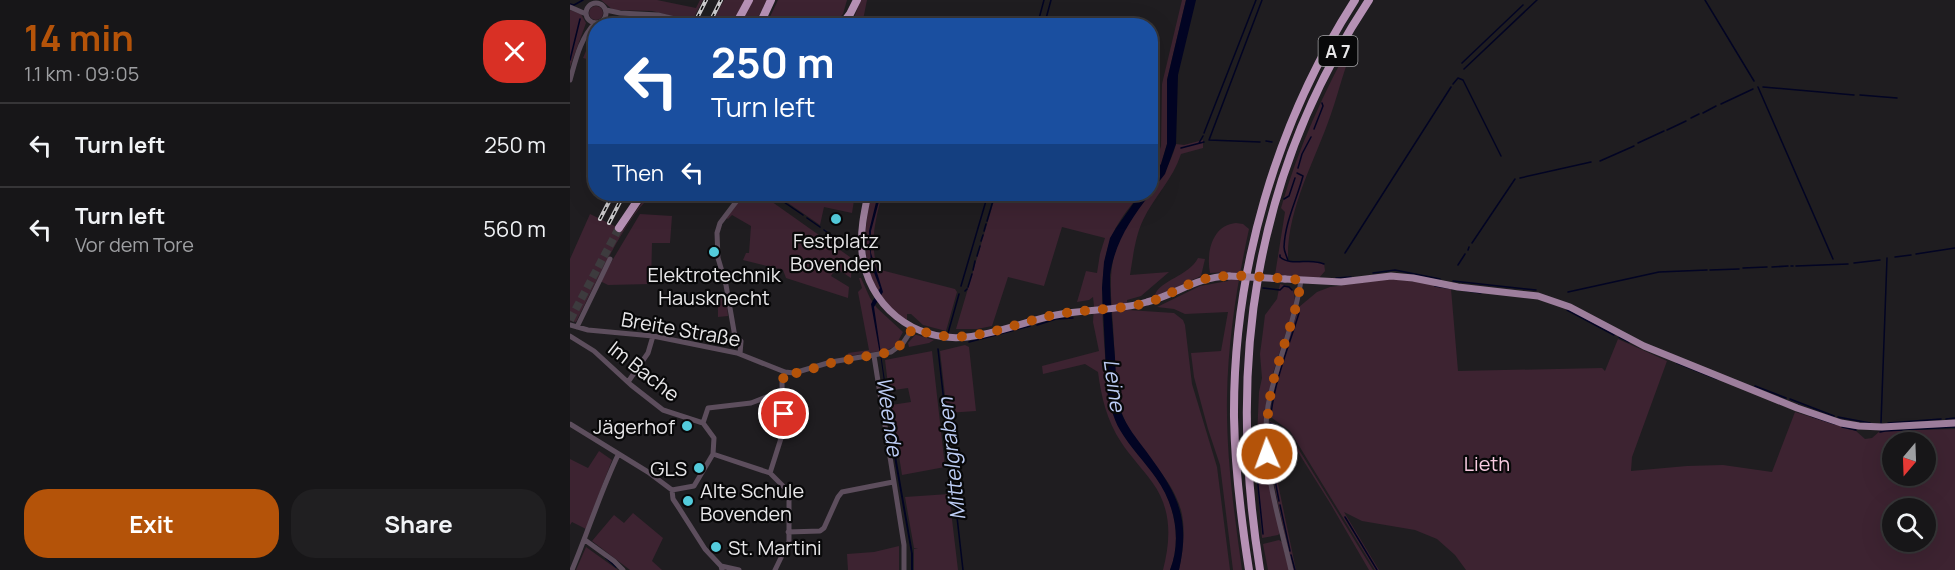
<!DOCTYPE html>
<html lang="en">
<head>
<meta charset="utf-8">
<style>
  body { margin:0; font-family:Manrope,sans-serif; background:#201f21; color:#f1f3f6; height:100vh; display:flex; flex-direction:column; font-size:22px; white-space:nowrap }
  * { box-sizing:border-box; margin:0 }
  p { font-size:20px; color:#9e9fa2 }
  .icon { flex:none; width:33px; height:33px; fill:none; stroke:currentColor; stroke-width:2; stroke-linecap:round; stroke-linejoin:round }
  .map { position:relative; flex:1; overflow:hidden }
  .sheet { display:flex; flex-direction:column; background:#171618; width:570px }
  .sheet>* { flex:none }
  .guide { position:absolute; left:18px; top:18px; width:570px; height:183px; border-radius:24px; box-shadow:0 6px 24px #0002,0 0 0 2px #363537; background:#1a4fa0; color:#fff; overflow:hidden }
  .needle { width:39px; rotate:199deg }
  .controls { position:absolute; left:1312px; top:432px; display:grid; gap:12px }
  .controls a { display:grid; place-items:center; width:54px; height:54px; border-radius:50%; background:#171618; box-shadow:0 6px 24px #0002,0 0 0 2px #363537; font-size:30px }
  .pin { position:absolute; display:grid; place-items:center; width:51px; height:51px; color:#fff; margin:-26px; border:3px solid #fff; border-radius:50%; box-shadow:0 2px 6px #0007 }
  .me { position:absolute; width:66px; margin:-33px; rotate:358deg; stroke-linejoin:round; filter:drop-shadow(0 0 4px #0008) }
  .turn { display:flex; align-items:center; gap:21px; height:126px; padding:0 24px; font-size:27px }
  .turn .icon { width:78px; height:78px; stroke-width:2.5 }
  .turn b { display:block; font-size:42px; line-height:51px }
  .then { display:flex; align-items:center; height:57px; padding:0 24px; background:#0003; gap:12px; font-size:22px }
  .round { display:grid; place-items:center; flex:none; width:63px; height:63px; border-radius:24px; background:#201f21 }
  .head { display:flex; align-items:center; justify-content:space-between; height:102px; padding:0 24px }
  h1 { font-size:36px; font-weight:700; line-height:45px; color:#b45309 }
  .action { display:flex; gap:12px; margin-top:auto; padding:12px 24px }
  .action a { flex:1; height:69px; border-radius:24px; background:#b45309; color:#fff; font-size:24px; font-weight:700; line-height:69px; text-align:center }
  .action a+a { background:#201f21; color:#f1f3f6 }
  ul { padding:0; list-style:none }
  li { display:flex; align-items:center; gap:18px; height:84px; padding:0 24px; border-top:2px solid #363537 }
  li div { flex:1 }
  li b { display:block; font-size:22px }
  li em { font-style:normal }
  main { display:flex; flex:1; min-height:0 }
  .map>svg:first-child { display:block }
  .green { fill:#3d2331; fill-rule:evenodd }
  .water { fill:#020423 }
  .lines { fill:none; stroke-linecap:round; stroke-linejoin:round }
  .stream { stroke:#020423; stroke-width:1.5 }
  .highway-tunnel { stroke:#3d3b3e; stroke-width:8; stroke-dasharray:8 4; stroke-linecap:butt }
  .minor { stroke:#5d4e5d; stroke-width:5 }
  .major { stroke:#9d7e9c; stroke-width:7 }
  .highway { stroke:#b691b5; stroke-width:8 }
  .rail-casing { stroke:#cbcacc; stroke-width:4 }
  .rail { stroke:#080809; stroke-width:1.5; stroke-dasharray:4.5; stroke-linecap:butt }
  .minor-bridge { stroke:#5d4e5d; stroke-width:5 }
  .major-bridge { stroke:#9d7e9c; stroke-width:7 }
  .route { stroke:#b45309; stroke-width:10; stroke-dasharray:0 18 }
  .poi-dot { fill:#53cbdb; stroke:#080809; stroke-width:2 }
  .labels { text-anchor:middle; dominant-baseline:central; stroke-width:4.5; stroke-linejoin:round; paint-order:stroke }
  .shield { fill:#080809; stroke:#a5a4a6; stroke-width:1.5 }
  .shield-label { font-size:18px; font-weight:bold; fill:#e8e7e9 }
  .poi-label { font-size:20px; fill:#e8e7e9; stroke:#080809 }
  .street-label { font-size:20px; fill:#e8e7e9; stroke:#080809 }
  .park-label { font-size:20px; fill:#f8cbe1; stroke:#080809 }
  .water-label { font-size:21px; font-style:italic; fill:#bdcdf5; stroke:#080809 }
</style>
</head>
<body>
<main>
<section class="sheet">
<div class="head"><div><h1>14 min</h1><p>1.1 km · 09:05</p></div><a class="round" style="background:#d93025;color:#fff"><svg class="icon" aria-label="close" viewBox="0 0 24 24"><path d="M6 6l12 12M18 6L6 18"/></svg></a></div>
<ul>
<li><svg class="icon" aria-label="left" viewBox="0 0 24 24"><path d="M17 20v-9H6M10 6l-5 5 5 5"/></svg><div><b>Turn left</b></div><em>250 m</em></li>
<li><svg class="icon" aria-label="left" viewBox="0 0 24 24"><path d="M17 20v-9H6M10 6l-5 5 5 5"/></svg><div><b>Turn left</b><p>Vor dem Tore</p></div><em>560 m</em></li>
</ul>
<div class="action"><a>Exit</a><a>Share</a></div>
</section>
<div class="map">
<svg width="1385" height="570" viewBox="0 0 1385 570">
  <rect width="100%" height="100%" fill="#1f1d20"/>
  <path class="green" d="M31 0H87L126 8 130 0H133L120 25H52L73 23 107 24 87 21 59 22 56 19 44 25 30 26 43 17 69 16 90 19 107 23 110 18 82 11 43 10Z
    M154 0H176L161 25 140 26Z
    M182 0H197L184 25 169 26Z
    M208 0H277L273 14 263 25H196Z
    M291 0H297L292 25 277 26 283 20Z
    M612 0H616L597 80V144L591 164 581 179V170L586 162 591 146 592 84Z
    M19 13a7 7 0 1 1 14 0a7 7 0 1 1-14 0Z
    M0 10 11 14 16 23 0 67Z
    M784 37 788 39C775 62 770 89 761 114 745 161 716 210 718 261H745L754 263 755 271 749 278 705 275 715 212 711 208C728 148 754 92 784 37Z
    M25 40V61L13 58 16 51Z
    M633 140V148L611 154C603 179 584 197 573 220 565 237 563 257 560 275L599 272 571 296 557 300 558 310 604 313 613 320 615 325 622 384 647 467 660 570H609C613 551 616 529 611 510 601 475 570 453 555 421 551 412 549 403 547 394 546 371 544 348 543 325 541 296 537 266 550 239 566 204 596 183 606 144L614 145Z
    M78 194H85C59 208 21 293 6 322L0 321V259L20 214 53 230Z
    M174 194H191L280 257 282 263 281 278 266 268 261 276 279 287 278 298 216 278 213 270 173 260 176 253H179L181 226 162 215 158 219 156 218Z
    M205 194H285L282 213 254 207 250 225Z
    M301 194H312C305 223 300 239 307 269L385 289 387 292 376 331 353 325 341 314H337V321C290 287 291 246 301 194Z
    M426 194H570C559 208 546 223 540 241 525 281 536 346 537 390 540 404 543 417 550 429 560 447 575 461 586 477 605 504 612 540 600 570H593C601 539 602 509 582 482 572 468 560 456 551 442 537 421 531 396 528 372L515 364 473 374 472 366 529 351 523 322 524 306 523 297 519 300 507 302 516 271 527 273 530 254 535 238 492 227 474 286 438 277 422 326 407 329H386Z
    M70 214 102 216 100 243H82L81 284 38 285 30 281Z
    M666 223 673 224 679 229C667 284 658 340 657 397 656 455 664 512 672 570H663L650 465 638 429 624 377 621 353 651 351 658 312 615 314 604 309 587 307 630 286 658 281 660 272 640 273C636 253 642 225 666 223Z
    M628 258 635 259 631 276 588 296 585 295C590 280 619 276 628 258Z
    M289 278H291L300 298 307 308 333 332 327 343 328 345 317 350 279 356 278 353 299 350 288 292 292 288Z
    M819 279 849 282 881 289 888 371 1032 368 1035 371 1048 339 1097 361 1062 457 1061 471 1117 466 1153 465 1202 472 1225 412 1286 431 1295 439 1302 438 1310 431 1385 429V570H896L885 555 867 539 845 530 792 521 774 512 809 570H805L720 431 702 418 700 411 711 361 729 307 747 292 760 287ZM1323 442H1356V476H1323ZM1323 508H1356V542H1323Z
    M710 284C723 286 725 291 725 304L703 373 699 392 694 435 710 533 708 535 692 538 683 438H687L689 392 692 378 690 354 693 331 695 315 707 299Z
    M148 295 156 296 158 316 148 317Z
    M345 335H347L364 340 359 343 339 347 338 343Z
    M395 345 399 347 406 411 377 413 370 351Z
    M362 351 375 467 332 475 321 405 341 402 338 388 324 390V392L319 393 315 360Z
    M700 421 718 432 803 570H799L760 503 718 436 712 430 702 426V448L707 479 726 570H723C712 521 699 473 698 423Z
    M29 451 42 460 16 529 2 522 0 525V459L18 468Z
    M379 494 388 570H344V549L348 548H344L335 497Z
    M63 513 93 538 82 561 92 570H60L22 541 44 515 54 523Z
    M709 540 712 542 719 570H698L693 544Z
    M329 546V570H278L277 554 304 552Z
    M16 547 48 570H6Z"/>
  <path class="water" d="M616 0H626L608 75 606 144 595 174 580 193 581 179 591 164 597 144V80Z
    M308 194H311L301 231V253L313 292 304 307 327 462 343 554V570H341V553L325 462 311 360 301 304 310 288 301 265 299 231Z
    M570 194H580C561 219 545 242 540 275 540 302 543 330 545 358 546 376 545 395 551 412 557 427 567 439 576 451 607 493 621 517 609 570H600C612 540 605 504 586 478 575 462 560 447 550 430 543 418 540 404 537 391L532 288 534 262 540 238 546 228Z"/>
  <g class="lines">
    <path class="stream" d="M1135 0 1184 81
      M0 4 4 5 13 0
      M467 26 474 0
      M474 26 481 0
      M0 60 10 19
      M892 63 953 5
      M894 69 967 0
      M883 84 888 78 893 80 931 156
      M1188 87 1263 259
      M1193 87 1284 95
      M1290 95 1327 98
      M1151 104 1183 89
      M1133 113 1146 106
      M1121 118 1129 114
      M744 129 753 106 752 103
      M1097 130 1116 121
      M634 133 686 0
      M696 141 702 142
      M690 142 639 140 692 0
      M629 143 633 136
      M1068 143 1094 131
      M611 148 634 142
      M1030 161 1064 146
      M728 168 732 154 741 137
      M950 178 1021 162
      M205 196 233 215
      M714 199 719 196 725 178
      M237 218 250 227
      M417 221 425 194
      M254 230 267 239
      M414 231 416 224
      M411 241 413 235
      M271 242 278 247
      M902 243 945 179
      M898 250 899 247
      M775 253 881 87
      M1346 254 1385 248
      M710 255V257C721 267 741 257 754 264
      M407 256 410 246
      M1325 257 1341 255
      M718 261C717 256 714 252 714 247 715 222 727 199 733 176L727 173
      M1284 263 1310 260
      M888 265 895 254
      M1221 266H1223
      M1226 266 1278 264
      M1202 267 1218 266
      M1173 268 1197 267
      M403 270 405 261
      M1140 270 1169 269
      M803 273 825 270 870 279
      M766 278 781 277
      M883 281 966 290
      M391 286 418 194
      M865 286 911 293
      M398 287 402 274
      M693 288 710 290 714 286 719 287 722 290
      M395 291 397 289
      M998 292 1089 272 1137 270
      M997 310 1044 335
      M467 325 486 319 503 318
      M378 333 389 294
      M1049 337 1059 342
      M399 342 460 326
      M368 349 393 570
      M1107 363 1147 379
      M1185 386 1216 398
      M1220 399 1264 416
      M701 414C705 379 719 346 729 313
      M1241 416 1265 424
      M1268 417 1300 423
      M1376 419 1385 418
      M1311 423 1317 258
      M1318 423 1371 419
      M1272 427 1286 430
      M1310 432 1315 431 1385 427
      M685 456 693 534
      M709 501 702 464 700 423 714 429
      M710 505 720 551
      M775 517 807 570
      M721 555 725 570
      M36 558 46 567"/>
    <path class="highway-tunnel" d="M0 320 49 228"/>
    <path class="minor" d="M16 13a10 10 0 1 1 20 0a10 10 0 1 1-20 0Z
      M0 7 16 14
      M36 10 50 13 88 15 109 20
      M0 80C6 59 10 39 25 23
      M0 325 18 330 83 336 167 353 215 372 224 373 261 362 321 352 333 343 343 328
      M7 327 40 259
      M0 336 24 351 61 385 93 410 133 423 138 408 181 403 199 396 212 394
      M170 354 171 341 165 337 156 285 148 258 147 233 150 223 172 194
      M304 356 334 545V570
      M58 382 78 353 83 336
      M0 424 78 472 102 490 124 486 143 454 144 438 133 423
      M143 454 200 473 219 492V541L205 570
      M200 473 213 432 212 383 215 372
      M102 490 103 499 107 505 135 549 151 566 152 570
      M218 532 250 531 254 528 268 497 272 492 323 482
      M15 540 44 561 53 570
      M151 566 169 570
      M2 570C18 532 30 493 48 455
      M721 570C709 517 689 460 698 406 706 363 725 324 731 280"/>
    <path class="major" d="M298 194C294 213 290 232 292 252 297 305 344 343 397 337 427 334 456 321 486 315 516 309 548 311 577 302 607 294 626 277 659 276
      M715 279 771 282 821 276 843 278 888 287 968 296 1000 307 1074 346 1227 408 1271 423 1289 426 1312 427 1385 423"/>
    <path class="highway" d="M165 26 179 0
      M189 26 201 0
      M271 26 280 14 287 0
      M49 228 72 194
      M679 570C671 519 665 468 664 417 663 270 706 123 785 0
      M690 570C657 366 683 175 799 0"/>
    <defs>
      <path id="rail" d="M123 26 136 0
        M138 26 151 0
        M30 219 43 194
        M39 223 54 194"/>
    </defs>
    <use href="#rail" class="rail-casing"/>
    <use href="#rail" class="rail"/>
    <path class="minor-bridge" d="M109 20 129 26"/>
    <path class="major-bridge" d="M659 276 715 279"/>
  </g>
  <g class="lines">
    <path class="route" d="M214 414 212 383 215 372 228 373 264 362 321 352 333 343 343 328C397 350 436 324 489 314 518 309 548 310 576 303 598 297 616 282 639 278 669 273 701 278 731 280 727 312 715 340 706 371 698 398 696 426 697 454"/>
  </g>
  <g class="poi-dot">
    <circle cx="266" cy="219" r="6"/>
    <circle cx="144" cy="252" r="6"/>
    <circle cx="117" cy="426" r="6"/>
    <circle cx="129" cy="468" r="6"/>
    <circle cx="118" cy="501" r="6"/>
    <circle cx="146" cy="547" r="6"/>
  </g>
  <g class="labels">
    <rect class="shield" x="748.5" y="36" width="39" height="30" rx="4.5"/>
    <g class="shield-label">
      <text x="768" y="51">A 7</text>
    </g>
    <g class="poi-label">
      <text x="266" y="240">Festplatz<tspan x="266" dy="23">Bovenden</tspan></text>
      <text x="144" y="274">Elektrotechnik<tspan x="144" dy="23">Hausknecht</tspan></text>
      <text x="105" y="426" text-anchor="end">Jägerhof</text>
      <text x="117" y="468" text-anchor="end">GLS</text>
      <text x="130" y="490" text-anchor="start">Alte Schule<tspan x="130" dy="23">Bovenden</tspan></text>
      <text x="158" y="547" text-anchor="start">St. Martini</text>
    </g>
    <g class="street-label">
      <text transform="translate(111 329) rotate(10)">Breite Straße</text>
      <text transform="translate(74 371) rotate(38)">Im Bache</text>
    </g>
    <g class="park-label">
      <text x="917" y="463">Lieth</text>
    </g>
    <g class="water-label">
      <text transform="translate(545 385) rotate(82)">Leine</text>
      <text transform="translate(320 416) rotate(82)">Weende</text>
      <text transform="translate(381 459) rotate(-96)">Mittelgraben</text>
    </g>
  </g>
</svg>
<div class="controls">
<a><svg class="needle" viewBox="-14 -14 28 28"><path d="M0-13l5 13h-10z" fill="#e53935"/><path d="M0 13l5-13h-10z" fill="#9e9fa2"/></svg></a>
<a><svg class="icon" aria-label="search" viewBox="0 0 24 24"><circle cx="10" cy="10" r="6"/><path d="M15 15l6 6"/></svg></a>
</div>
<div class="pin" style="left:214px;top:414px;background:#d93025"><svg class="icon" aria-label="arrive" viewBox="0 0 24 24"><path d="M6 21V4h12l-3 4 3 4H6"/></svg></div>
<svg class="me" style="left:697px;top:454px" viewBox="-20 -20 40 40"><circle r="17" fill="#b45309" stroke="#fff" stroke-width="3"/><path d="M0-11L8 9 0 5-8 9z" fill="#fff"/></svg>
<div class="guide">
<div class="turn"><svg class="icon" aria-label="left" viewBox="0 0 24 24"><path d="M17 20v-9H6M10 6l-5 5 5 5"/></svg><div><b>250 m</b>Turn left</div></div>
<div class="then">Then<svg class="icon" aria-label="left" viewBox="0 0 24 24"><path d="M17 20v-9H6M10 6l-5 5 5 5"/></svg></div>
</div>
</div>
</main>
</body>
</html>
